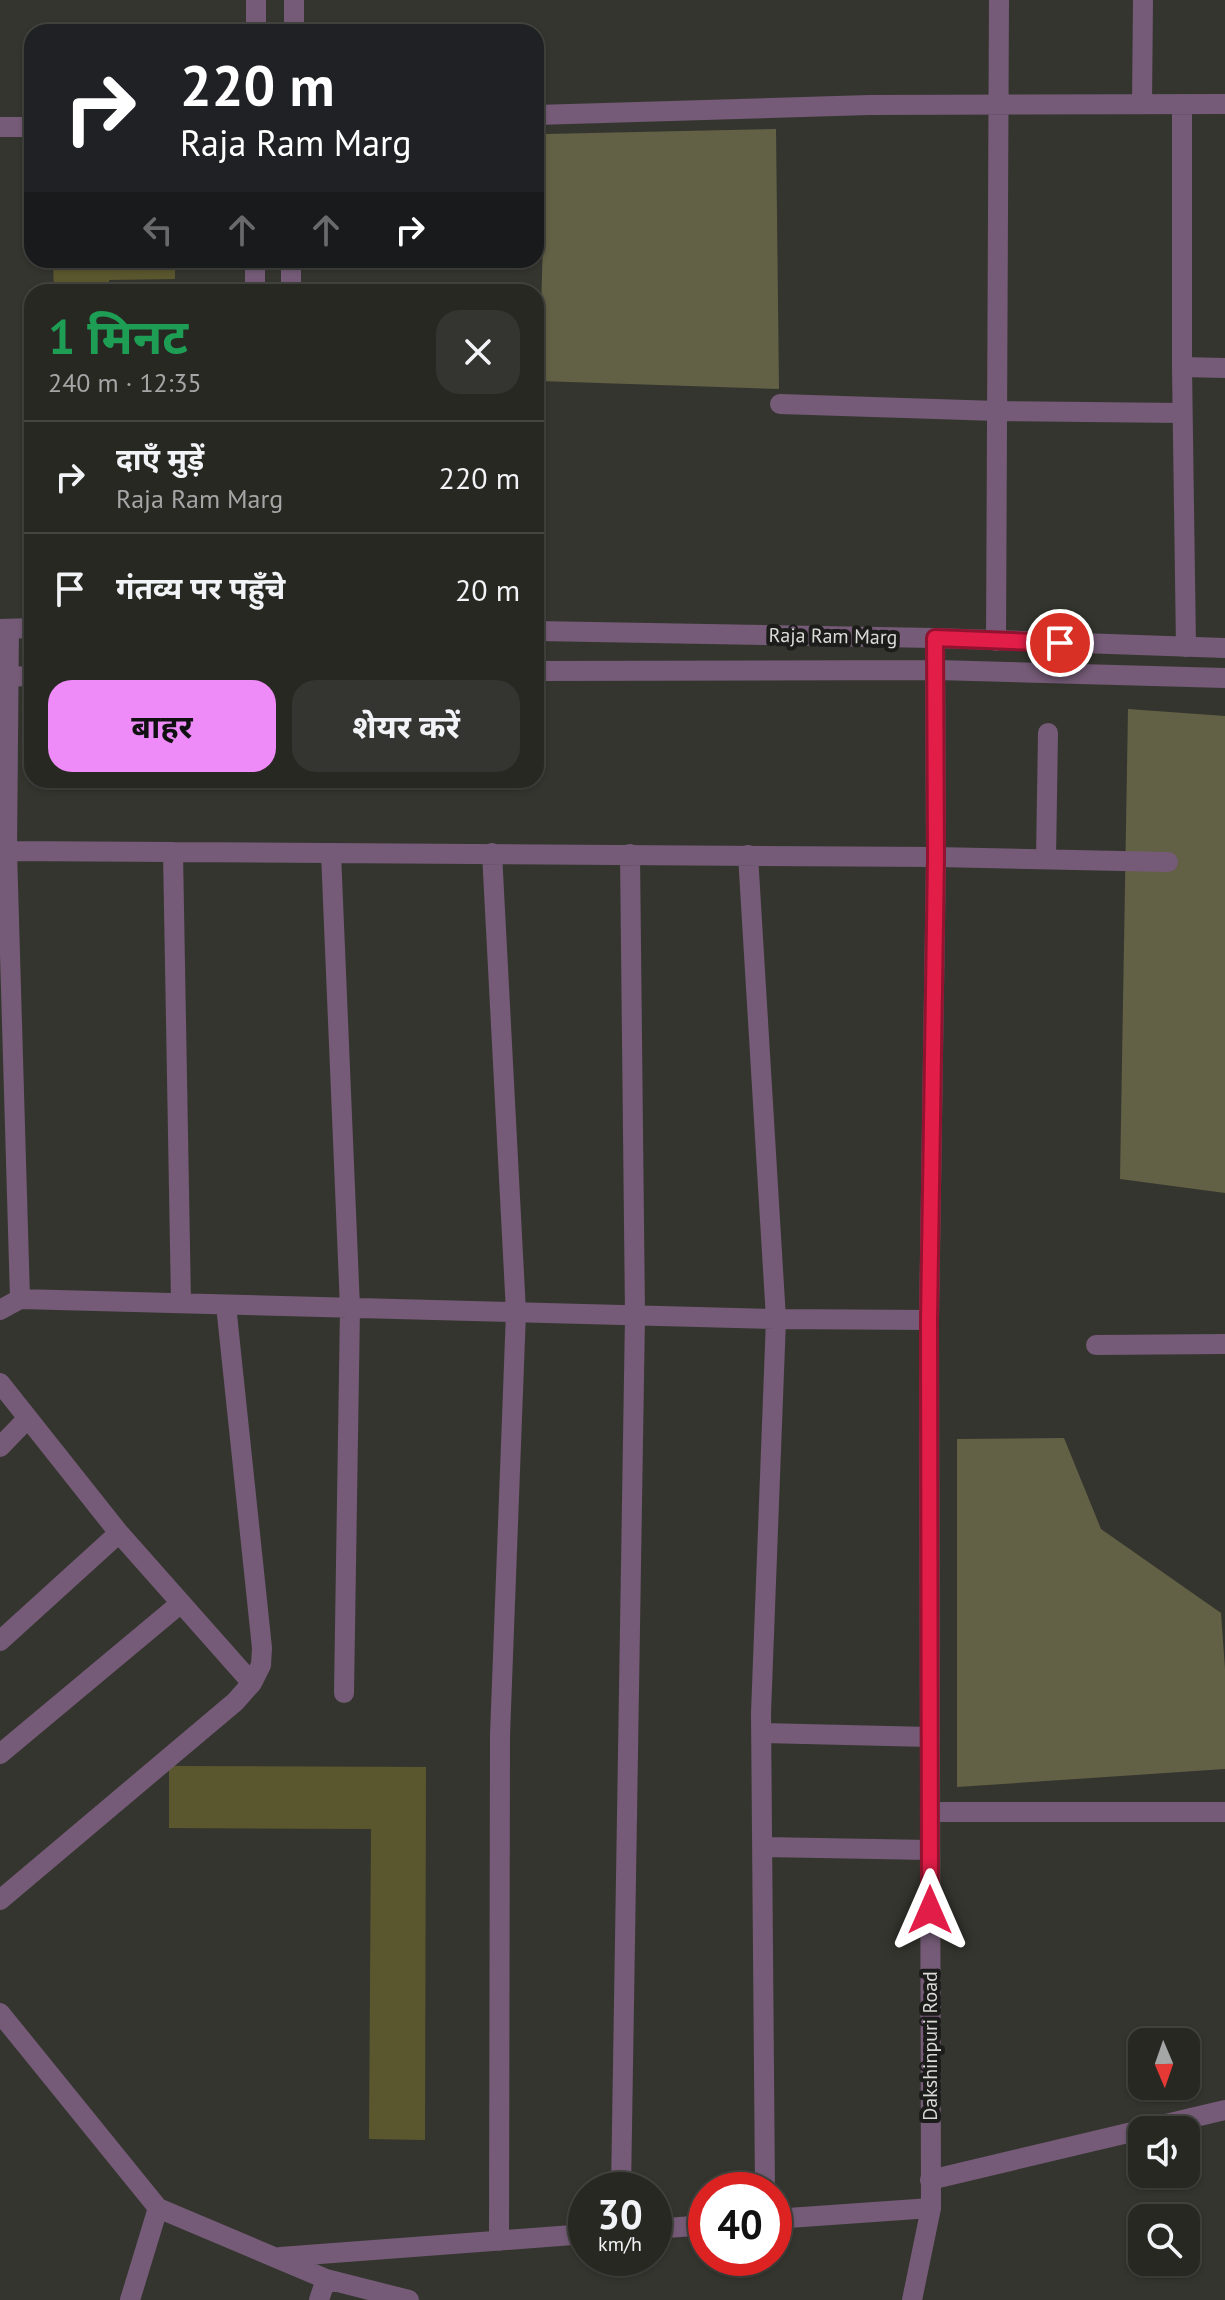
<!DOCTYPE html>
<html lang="hi">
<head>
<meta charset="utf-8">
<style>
  body { margin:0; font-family:"PT Sans","Noto Sans Devanagari",sans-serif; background:#343430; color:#f1f3f6; height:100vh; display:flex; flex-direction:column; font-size:30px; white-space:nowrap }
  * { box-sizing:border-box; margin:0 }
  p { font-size:26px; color:#a5a6a6 }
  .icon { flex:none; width:44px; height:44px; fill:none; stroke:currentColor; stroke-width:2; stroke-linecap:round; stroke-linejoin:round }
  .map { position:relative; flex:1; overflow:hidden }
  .side { position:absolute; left:24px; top:284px; width:520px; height:504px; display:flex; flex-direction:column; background:#282823; border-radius:24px; box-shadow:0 2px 6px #0004,0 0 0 2px #444441 }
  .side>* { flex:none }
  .top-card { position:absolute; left:24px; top:24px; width:520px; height:244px; border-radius:24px; box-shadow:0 2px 6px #0004,0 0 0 2px #444441; background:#202124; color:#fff; overflow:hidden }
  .needle { width:52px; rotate:178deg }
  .buttons { position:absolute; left:1128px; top:2028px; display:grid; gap:16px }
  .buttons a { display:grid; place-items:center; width:72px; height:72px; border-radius:16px; background:#282823; box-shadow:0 2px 6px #0004,0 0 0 2px #444441; font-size:40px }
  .speed { position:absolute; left:568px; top:2172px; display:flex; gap:16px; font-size:40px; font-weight:700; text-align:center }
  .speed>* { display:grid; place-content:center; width:104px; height:104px; border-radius:50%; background:#282823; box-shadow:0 2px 6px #0004,0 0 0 2px #444441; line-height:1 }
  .speed small { font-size:20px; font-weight:400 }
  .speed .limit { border:12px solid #d22; background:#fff; color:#111 }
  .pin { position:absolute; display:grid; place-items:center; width:68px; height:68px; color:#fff; margin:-34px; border:4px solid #fff; border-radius:50%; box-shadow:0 2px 8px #0007 }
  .me { position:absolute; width:88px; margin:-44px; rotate:0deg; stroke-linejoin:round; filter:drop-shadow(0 0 6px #0008) }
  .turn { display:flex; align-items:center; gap:28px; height:168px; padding:0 24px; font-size:36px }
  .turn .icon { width:104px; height:104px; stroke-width:2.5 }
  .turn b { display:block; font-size:56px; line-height:68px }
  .lanes { display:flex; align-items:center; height:76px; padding:0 24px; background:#0003; justify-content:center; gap:40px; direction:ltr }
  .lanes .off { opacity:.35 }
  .round { display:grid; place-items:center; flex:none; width:84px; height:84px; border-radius:24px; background:#343430 }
  .head { display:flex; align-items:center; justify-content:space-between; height:136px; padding:0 24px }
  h1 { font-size:48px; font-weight:700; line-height:60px; color:#1e9e55 }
  .button { display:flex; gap:16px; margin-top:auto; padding:16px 24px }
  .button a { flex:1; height:92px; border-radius:24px; background:#ee8bf8; color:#111; font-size:32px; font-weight:700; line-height:92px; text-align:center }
  .button a+a { background:#343430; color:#f1f3f6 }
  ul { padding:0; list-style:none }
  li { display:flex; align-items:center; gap:24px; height:112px; padding:0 24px; border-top:2px solid #444441 }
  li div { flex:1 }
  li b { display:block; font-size:30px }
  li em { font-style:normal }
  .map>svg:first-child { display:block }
  .green { fill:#626145 }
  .building { fill:#5a572e }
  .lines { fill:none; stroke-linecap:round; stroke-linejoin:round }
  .minor { stroke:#755b77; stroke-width:20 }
  .tertiary { stroke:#755b77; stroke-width:20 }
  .route-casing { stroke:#92132f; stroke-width:20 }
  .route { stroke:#e11d48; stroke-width:14 }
  .labels { text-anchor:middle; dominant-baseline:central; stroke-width:8; stroke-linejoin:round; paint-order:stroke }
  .street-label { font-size:20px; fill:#dadad7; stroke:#1c1c1a }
</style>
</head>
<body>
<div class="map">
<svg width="1225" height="2300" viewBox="0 0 1225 2300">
  <rect width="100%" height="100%" fill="#35352f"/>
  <path class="green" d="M776 129 779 389 539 381 546 134Z
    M1128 709 1225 716V1193L1120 1179Z
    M1064 1438 1101 1529 1221 1613 1225 1669V1769L957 1787V1439Z"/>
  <path class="building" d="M53 260H175V279L109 280V292H54Z
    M169 1766 426 1767 425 2140 369 2139 371 1829 169 1828Z"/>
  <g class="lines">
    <path class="minor" d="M1142 104 1143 0
      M1182 104V367L1186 647
      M536 115 869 105 1225 104
      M0 127H32
      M1182 367 1225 368
      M780 404 997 411 1182 413
      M9 629 7 851 20 1299
      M996 641 999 0
      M7 851 936 857 1168 862
      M173 852 181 1303
      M331 853 350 1308 344 1693
      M492 853 516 1312 500 1735 499 2241
      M748 855 776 1319 761 1713 765 2190
      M1046 859 1048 733
      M226 1305 262 1648 261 1665 252 1683
      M0 1310 20 1299 776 1319 929 1320
      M1096 1345 1225 1344
      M0 1383 119 1533 252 1683 235 1702 0 1900
      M0 1447 28 1418
      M0 1641 119 1533
      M762 1733 930 1737
      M0 1754 181 1603
      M930 1812H1225
      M763 1847 930 1850
      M0 2013 158 2208 326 2279 409 2300
      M930 2180 1225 2110
      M621 2190 635 1315 630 854
      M774 2219 931 2208
      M654 2229 706 2225
      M280 2257 586 2234
      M130 2300 158 2208
      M319 2300 326 2279"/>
    <path class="tertiary" d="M256 32V0
      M294 32V0
      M255 292V260
      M291 292V260
      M0 629 32 628
      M536 631 935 638 1225 648
      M536 671 937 670 1225 678
      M0 677 32 676
      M912 2300 931 2208 929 1320 936 857 935 638"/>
  </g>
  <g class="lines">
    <defs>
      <path id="route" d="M930 1910 929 1320 936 857 935 638 1060 643"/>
    </defs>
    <use href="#route" class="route-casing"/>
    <use href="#route" class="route"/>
  </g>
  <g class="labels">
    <g class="street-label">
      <text transform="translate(833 636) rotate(1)">Raja Ram Marg</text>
      <text transform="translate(930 2046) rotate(-90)">Dakshinpuri Road</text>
    </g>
  </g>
</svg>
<div class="buttons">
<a><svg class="needle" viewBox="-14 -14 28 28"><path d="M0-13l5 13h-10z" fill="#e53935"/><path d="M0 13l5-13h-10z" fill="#a5a6a6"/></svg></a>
<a><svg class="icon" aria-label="sound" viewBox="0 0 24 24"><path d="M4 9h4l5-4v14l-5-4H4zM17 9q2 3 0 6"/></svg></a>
<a><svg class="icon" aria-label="search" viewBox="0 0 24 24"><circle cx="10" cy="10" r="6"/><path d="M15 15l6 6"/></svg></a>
</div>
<div class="speed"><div>30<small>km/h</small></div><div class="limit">40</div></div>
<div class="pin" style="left:1060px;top:643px;background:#d93025"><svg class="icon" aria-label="arrive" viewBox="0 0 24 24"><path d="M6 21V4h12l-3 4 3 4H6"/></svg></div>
<svg class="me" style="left:930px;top:1910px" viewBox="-20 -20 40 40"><path d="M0-17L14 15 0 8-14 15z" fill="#e11d48" stroke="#fff" stroke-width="4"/></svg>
<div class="top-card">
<div class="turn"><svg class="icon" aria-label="right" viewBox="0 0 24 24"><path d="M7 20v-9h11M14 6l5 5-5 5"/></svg><div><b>220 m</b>Raja Ram Marg</div></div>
<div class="lanes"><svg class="icon off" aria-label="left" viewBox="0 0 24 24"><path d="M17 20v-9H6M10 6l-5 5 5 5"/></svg><svg class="icon off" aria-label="ahead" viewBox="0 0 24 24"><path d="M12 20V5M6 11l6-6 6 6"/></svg><svg class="icon off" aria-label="ahead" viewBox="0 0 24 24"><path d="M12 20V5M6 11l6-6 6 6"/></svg><svg class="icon" aria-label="right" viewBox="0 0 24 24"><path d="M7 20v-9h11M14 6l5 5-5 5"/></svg></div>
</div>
<section class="side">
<div class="head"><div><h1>1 मिनट</h1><p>240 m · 12:35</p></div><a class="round"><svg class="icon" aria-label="close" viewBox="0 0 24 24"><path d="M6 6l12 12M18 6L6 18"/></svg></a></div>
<ul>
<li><svg class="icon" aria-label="right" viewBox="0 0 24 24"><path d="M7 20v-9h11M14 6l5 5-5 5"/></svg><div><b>दाएँ मुड़ें</b><p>Raja Ram Marg</p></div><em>220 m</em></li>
<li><svg class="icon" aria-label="arrive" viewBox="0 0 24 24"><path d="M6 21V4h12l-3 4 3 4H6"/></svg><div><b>गंतव्य पर पहुँचे</b></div><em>20 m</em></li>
</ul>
<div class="button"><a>बाहर</a><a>शेयर करें</a></div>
</section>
</div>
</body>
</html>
